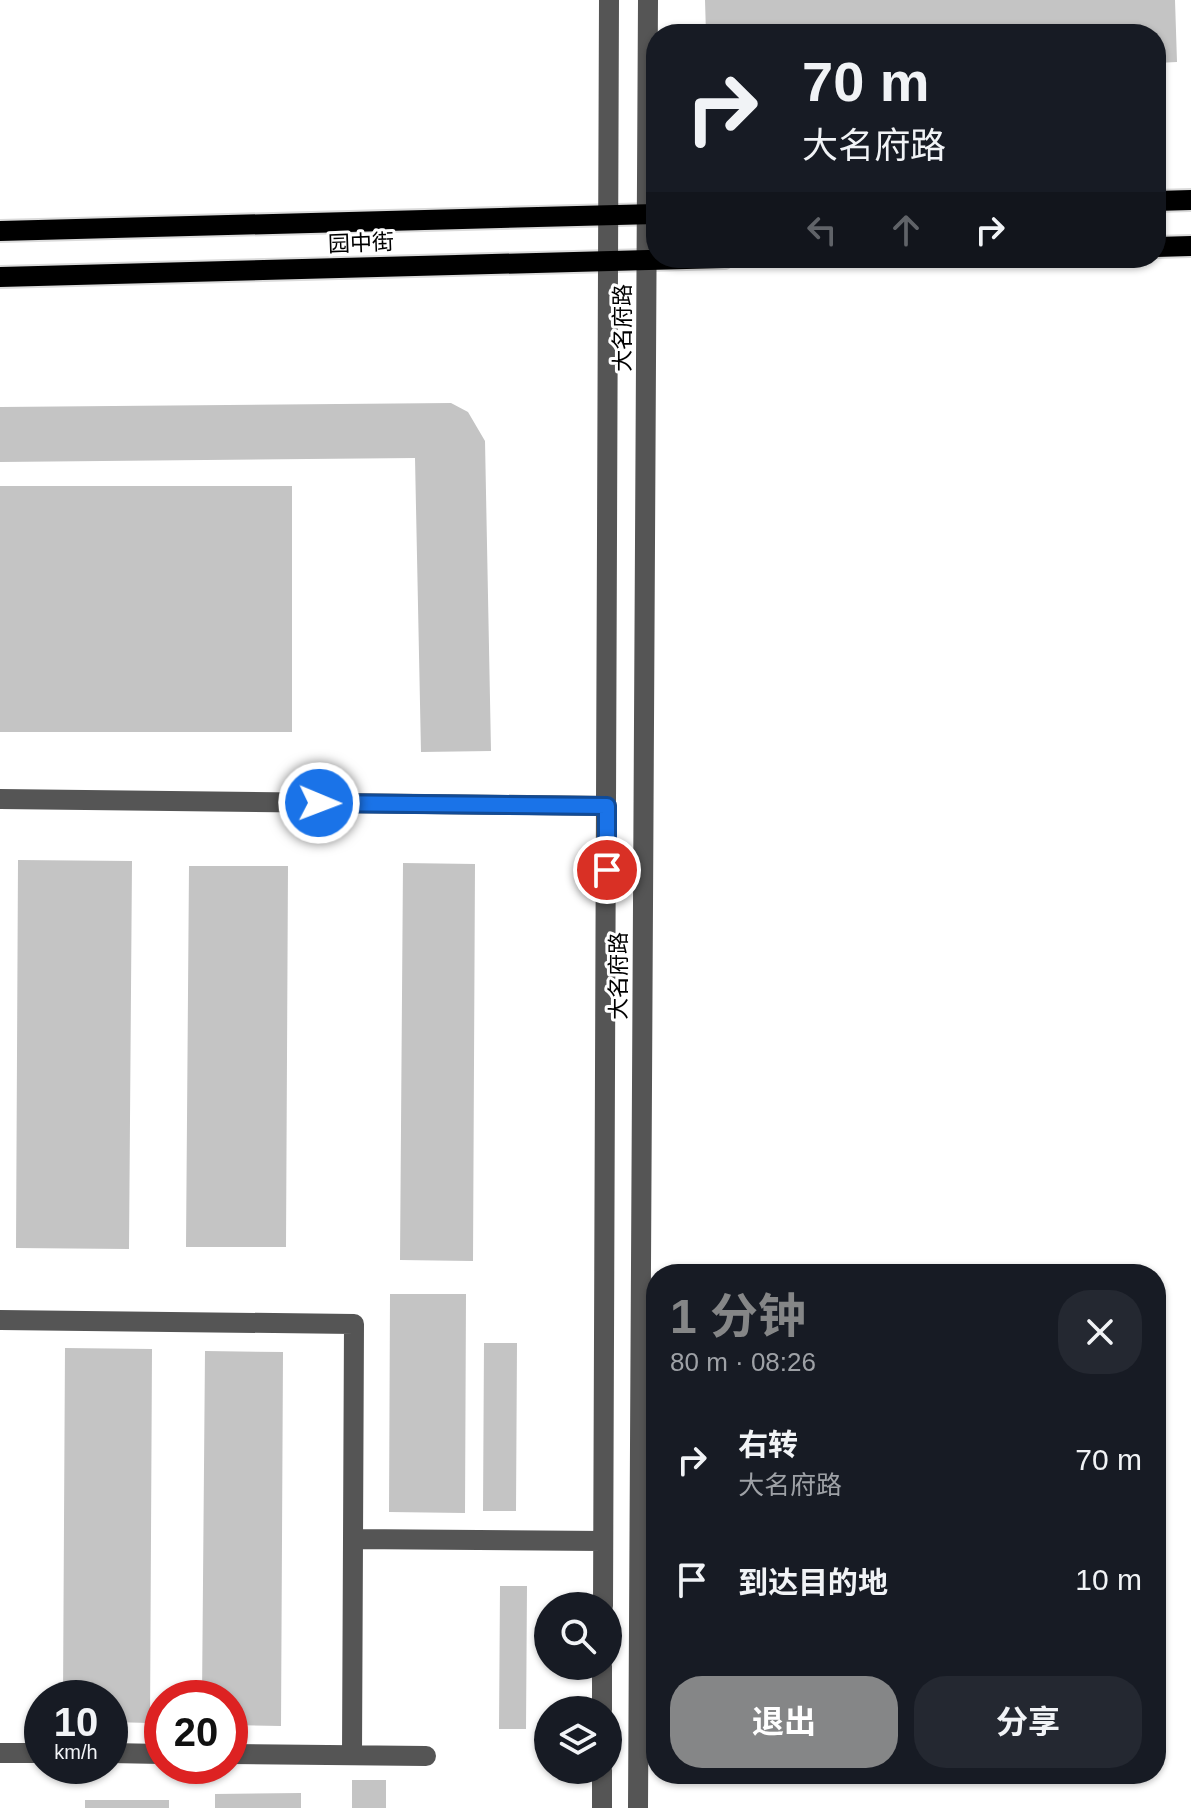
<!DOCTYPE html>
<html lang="zh">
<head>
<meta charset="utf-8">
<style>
  body { margin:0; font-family:Helvetica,"Noto Sans SC",sans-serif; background:#242831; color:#f1f3f6; height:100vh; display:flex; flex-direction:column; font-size:30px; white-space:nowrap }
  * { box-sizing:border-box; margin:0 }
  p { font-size:26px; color:#9ea1a6 }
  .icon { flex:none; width:44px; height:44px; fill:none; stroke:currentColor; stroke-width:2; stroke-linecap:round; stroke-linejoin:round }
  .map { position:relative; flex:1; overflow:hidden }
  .drawer { position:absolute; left:646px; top:1264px; width:520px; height:520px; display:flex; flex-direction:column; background:#171b24; border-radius:32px; box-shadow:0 2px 6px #0004 }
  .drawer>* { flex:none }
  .top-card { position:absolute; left:646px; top:24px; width:520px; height:244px; border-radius:32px; box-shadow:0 2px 6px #0004; background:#171b24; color:#f1f3f6; overflow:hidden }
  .tools { position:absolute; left:534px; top:1592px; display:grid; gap:16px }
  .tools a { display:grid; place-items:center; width:88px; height:88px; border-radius:50%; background:#171b24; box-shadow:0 2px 6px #0004; font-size:40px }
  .speed { position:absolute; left:24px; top:1680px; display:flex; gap:16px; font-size:40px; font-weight:700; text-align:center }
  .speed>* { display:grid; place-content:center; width:104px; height:104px; border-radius:50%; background:#171b24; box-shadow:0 2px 6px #0004; line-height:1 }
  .speed small { font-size:20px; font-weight:400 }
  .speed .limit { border:12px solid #d22; background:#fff; color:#111 }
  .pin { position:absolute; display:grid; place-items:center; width:68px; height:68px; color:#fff; margin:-34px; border:4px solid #fff; border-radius:50%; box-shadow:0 2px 8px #0007 }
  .me { position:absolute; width:88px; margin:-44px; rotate:91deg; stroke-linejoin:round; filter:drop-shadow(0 0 6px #0008) }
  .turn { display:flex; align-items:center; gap:28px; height:168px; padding:0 24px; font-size:36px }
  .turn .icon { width:104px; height:104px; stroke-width:2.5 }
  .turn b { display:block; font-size:56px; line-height:68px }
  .lanes { display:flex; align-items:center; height:76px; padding:0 24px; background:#0003; justify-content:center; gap:40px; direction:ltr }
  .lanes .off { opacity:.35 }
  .round { display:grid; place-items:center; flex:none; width:84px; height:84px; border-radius:32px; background:#242831 }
  .head { display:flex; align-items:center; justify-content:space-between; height:136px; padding:0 24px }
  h1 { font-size:48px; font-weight:700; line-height:60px; color:#858687 }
  .action { display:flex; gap:16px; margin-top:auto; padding:16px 24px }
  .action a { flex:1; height:92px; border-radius:32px; background:#858687; color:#fff; font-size:32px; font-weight:700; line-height:92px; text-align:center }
  .action a+a { background:#242831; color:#f1f3f6 }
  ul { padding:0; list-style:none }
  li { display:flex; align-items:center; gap:24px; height:120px; padding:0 24px }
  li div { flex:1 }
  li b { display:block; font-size:30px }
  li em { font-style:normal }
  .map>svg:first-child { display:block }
  .building { fill:#c4c4c4 }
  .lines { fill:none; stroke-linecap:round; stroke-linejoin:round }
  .major-casing { stroke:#dbdbdb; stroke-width:24 }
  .minor { stroke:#555; stroke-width:20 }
  .major { stroke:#000; stroke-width:20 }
  .route-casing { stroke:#114b97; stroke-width:20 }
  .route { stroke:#1a73e8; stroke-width:14 }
  .labels { text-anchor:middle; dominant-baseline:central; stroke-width:6; stroke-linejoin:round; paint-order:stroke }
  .street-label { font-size:22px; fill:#000; stroke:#fff }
</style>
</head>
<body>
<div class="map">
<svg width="1191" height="1808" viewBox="0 0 1191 1808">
  <rect width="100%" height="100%" fill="#fff"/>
  <path class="building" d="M705 0H1175L1177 62 1156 63V34H706Z
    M451 403 468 412 485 441 491 751 421 752 415 458 0 462V407Z
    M0 486H292V732H0Z
    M18 860 132 861 129 1249 16 1248Z
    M403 863 475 864 473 1261 400 1260Z
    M189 866H288L286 1247H186Z
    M390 1294H466L465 1513 389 1512Z
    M484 1343H517L516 1511H483Z
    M65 1348 152 1349 150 1723 110 1722V1698H63Z
    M205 1351 283 1352 281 1726 230 1725V1698H202Z
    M500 1586H527L526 1729H499Z
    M352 1780H386V1808H352Z
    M301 1793V1808H215V1794Z
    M85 1800H169V1808H85Z"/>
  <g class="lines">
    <defs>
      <path id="major" d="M1156 201 1191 200
        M0 231 656 214
        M1156 247 1191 246
        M0 277 724 258"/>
    </defs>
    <use href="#major" class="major-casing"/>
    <path class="minor" d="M0 799 607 806
      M0 1320 354 1324 352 1755
      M353 1539 603 1541
      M603 1606 609 0
      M602 1710V1666
      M0 1753H42
      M110 1753 162 1754
      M230 1754 426 1756
      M602 1808V1770
      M638 1808 648 0"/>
    <use href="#major" class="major"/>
  </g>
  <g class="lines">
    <defs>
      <path id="route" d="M319 803 607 806V870"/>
    </defs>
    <use href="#route" class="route-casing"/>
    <use href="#route" class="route"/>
  </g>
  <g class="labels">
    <g class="street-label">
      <text transform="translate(361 243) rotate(-2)">园中街</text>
      <text transform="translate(622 328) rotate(-90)">大名府路</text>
      <text transform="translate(618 976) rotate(-90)">大名府路</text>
    </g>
  </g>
</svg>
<div class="tools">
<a><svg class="icon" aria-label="search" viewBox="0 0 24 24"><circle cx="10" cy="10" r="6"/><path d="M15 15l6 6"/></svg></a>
<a><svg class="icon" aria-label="layers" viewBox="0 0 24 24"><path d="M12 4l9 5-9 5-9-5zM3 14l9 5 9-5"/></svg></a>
</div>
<div class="speed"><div>10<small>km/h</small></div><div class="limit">20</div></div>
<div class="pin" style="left:607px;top:870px;background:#d93025"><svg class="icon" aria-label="arrive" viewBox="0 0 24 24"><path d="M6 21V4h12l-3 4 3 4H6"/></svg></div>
<svg class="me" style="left:319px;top:803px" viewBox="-20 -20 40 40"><circle r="17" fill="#1a73e8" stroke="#fff" stroke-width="3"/><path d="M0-11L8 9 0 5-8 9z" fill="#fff"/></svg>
<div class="top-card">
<div class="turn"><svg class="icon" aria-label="right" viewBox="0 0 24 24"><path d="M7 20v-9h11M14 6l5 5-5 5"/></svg><div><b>70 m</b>大名府路</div></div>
<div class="lanes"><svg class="icon off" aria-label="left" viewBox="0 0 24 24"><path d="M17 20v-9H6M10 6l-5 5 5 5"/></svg><svg class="icon off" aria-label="ahead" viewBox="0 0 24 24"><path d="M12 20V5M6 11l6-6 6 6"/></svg><svg class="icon" aria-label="right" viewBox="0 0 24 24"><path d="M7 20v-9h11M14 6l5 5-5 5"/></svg></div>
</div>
<section class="drawer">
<div class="head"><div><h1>1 分钟</h1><p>80 m · 08:26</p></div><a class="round"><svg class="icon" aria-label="close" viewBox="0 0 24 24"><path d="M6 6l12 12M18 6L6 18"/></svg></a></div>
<ul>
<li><svg class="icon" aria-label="right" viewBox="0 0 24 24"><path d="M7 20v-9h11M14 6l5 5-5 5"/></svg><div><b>右转</b><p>大名府路</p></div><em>70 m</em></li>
<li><svg class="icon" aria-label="arrive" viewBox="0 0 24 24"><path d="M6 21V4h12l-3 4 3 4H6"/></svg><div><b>到达目的地</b></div><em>10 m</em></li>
</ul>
<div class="action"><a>退出</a><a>分享</a></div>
</section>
</div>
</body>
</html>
